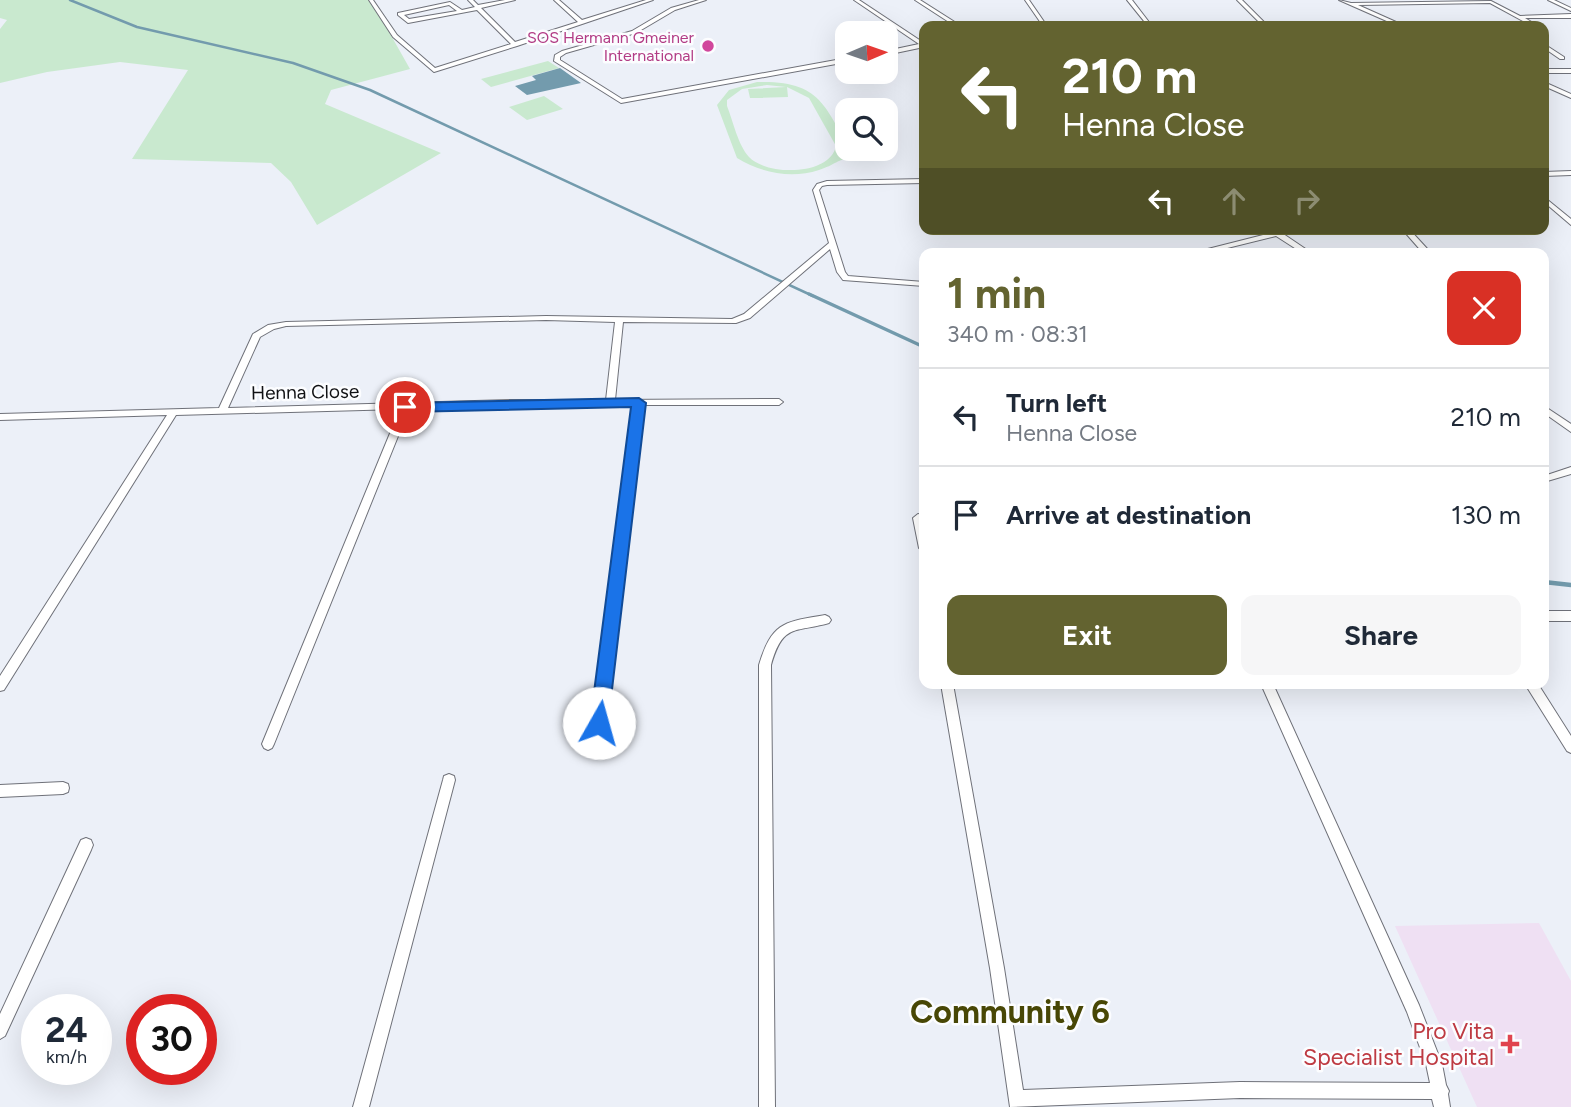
<!DOCTYPE html>
<html lang="en">
<head>
<meta charset="utf-8">
<style>
  body { margin:0; font-family:Figtree,sans-serif; background:#f6f6f7; color:#1f2937; height:100vh; display:flex; flex-direction:column; font-size:26px; white-space:nowrap }
  * { box-sizing:border-box; margin:0 }
  p { font-size:23px; color:#747a83 }
  .icon { flex:none; width:38px; height:38px; fill:none; stroke:currentColor; stroke-width:2; stroke-linecap:round; stroke-linejoin:round }
  .map { position:relative; flex:1; overflow:hidden }
  .details { position:absolute; left:919px; top:248px; width:630px; height:441px; display:flex; flex-direction:column; background:#fff; border-radius:14px; box-shadow:0 7px 28px #0002 }
  .details>* { flex:none }
  .hud { position:absolute; left:919px; top:21px; width:630px; height:214px; border-radius:14px; box-shadow:0 7px 28px #0002; background:#636330; color:#fff; overflow:hidden }
  .needle { width:46px; rotate:88deg }
  .controls { position:absolute; left:835px; top:21px; display:grid; gap:14px }
  .controls a { display:grid; place-items:center; width:63px; height:63px; border-radius:14px; background:#fff; box-shadow:0 7px 28px #0002; font-size:35px }
  .speed { position:absolute; left:21px; top:994px; display:flex; gap:14px; font-size:35px; font-weight:700; text-align:center }
  .speed>* { display:grid; place-content:center; width:91px; height:91px; border-radius:50%; background:#fff; box-shadow:0 7px 28px #0002; line-height:1 }
  .speed small { font-size:18px; font-weight:400 }
  .speed .limit { border:10px solid #d22; background:#fff; color:#111 }
  .pin { position:absolute; display:grid; place-items:center; width:60px; height:60px; color:#fff; margin:-30px; border:4px solid #fff; border-radius:50%; box-shadow:0 2px 7px #0007 }
  .me { position:absolute; width:77px; margin:-38px; rotate:7deg; stroke-linejoin:round; filter:drop-shadow(0 0 5px #0008) }
  .turn { display:flex; align-items:center; gap:24px; height:147px; padding:0 28px; font-size:32px }
  .turn .icon { width:91px; height:91px; stroke-width:2.5 }
  .turn b { display:block; font-size:49px; line-height:60px }
  .lanes { display:flex; align-items:center; height:66px; padding:0 28px; background:#0003; justify-content:center; gap:35px; direction:ltr }
  .lanes .off { opacity:.35 }
  .round { display:grid; place-items:center; flex:none; width:74px; height:74px; border-radius:14px; background:#f6f6f7 }
  .head { display:flex; align-items:center; justify-content:space-between; height:119px; padding:0 28px }
  h1 { font-size:42px; font-weight:700; line-height:52px; color:#636330 }
  .primary-button { display:flex; gap:14px; margin-top:auto; padding:14px 28px }
  .primary-button a { flex:1; height:80px; border-radius:14px; background:#636330; color:#fff; font-size:28px; font-weight:700; line-height:80px; text-align:center }
  .primary-button a+a { background:#f6f6f7; color:#1f2937 }
  ul { padding:0; list-style:none }
  li { display:flex; align-items:center; gap:21px; height:98px; padding:0 28px; border-top:2px solid #e0e1e3 }
  li div { flex:1 }
  li b { display:block; font-size:26px }
  li em { font-style:normal }
  .map>svg:first-child { display:block }
  .medical { fill:#efe0f3 }
  .green { fill:#c9e9cf; fill-rule:evenodd }
  .water { fill:#739bad }
  .lines { fill:none; stroke-linecap:round; stroke-linejoin:round }
  .stream-far2 { stroke:#739bad; stroke-width:2.5 }
  .stream-far1 { stroke:#739bad; stroke-width:3.5 }
  .stream { stroke:#739bad; stroke-width:4.5 }
  .minor-casing { stroke:#6f7179; stroke-width:2 }
  .minor { fill:#fff; fill-rule:evenodd }
  .route { fill:#1a73e8; stroke:#114b97; stroke-width:2 }
  .hotel-dot { fill:#d1479c; stroke:#fcfdff; stroke-width:2.5 }
  .health-dot { fill:#e0444e; stroke:#fcfdff; stroke-width:2.5 }
  .labels { text-anchor:middle; dominant-baseline:central; stroke-width:5; stroke-linejoin:round; paint-order:stroke }
  .far-hotel-label { font-size:16px; fill:#b23c85; stroke:#fcfdff; text-anchor:end }
  .street-label { font-size:19px; fill:#111215; stroke:#fcfdff }
  .near-health-label { font-size:23px; fill:#be3a42; stroke:#fcfdff; text-anchor:end }
  .near-district-label { font-size:32px; font-weight:bold; fill:#484706; stroke:#fcfdff }
</style>
</head>
<body>
<div class="map">
<svg width="1571" height="1107" viewBox="0 0 1571 1107">
  <rect width="100%" height="100%" fill="#ecf0f8"/>
  <path class="medical" d="M1539 923 1571 981V1107H1477L1395 926Z"/>
  <path class="green" d="M0 0H371L410 69 331 90 325 104 441 153 317 225 291 182 271 163 132 159 188 70 120 62 47 72 0 83V29L7 20 0 18Z
    M548 61 559 68 491 87 481 79Z
    M757 82C824 80 825 109 854 157 837 159 835 165 819 170 791 179 762 173 737 158L717 105 729 90ZM767 85 786 87 748 89 750 98 788 97 787 87 809 98 836 146C830 176 767 176 749 157 738 145 733 121 727 106V100L742 89Z
    M544 96 563 109 527 120 509 107Z"/>
  <path class="water" d="M560 68 581 83 527 95 515 86 536 80 532 76Z"/>
  <g class="lines">
    <path class="stream-far2" d="M70 0 137 27 293 63 370 90 813 296"/>
    <path class="stream-far1" d="M809 294 924 347"/>
    <path class="stream" d="M1544 582 1571 585"/>
    <defs>
      <path id="minor" d="M369 0H373L397 35 435 68 511 44 477 10 408 23 398 15V13L450 2 462 10 475 7 468 0H473L478 5 505 0H515L481 8 515 42 578 22 554 0H559L582 20 646 0H653L517 46 434 72 393 37ZM449 5 457 11 409 19 404 15Z
        M699 0H706L675 10 636 33 566 53 560 57V60L622 99 847 58V62L621 103 554 61 555 55 562 51 632 31 671 8Z
        M854 0H859L924 43V47L886 55V51L919 44Z
        M915 0H920L961 26H955Z
        M1025 0H1029L1047 26H1043Z
        M1127 0H1132L1152 26H1148Z
        M1237 0H1242L1268 26H1263Z
        M1339 0 1351 3 1491 1 1520 16 1571 14V18H1525L1538 26H1532L1490 3 1358 5 1405 26H1398Z
        M1548 0H1554L1571 8V11Z
        M1544 44 1564 57V59H1560L1544 48Z
        M1544 69H1571V73H1544Z
        M1544 82 1571 94V98L1544 86Z
        M1571 171V175L1544 176V172Z
        M924 179V183L827 185 822 186 819 190 845 272 848 276 924 282V286L843 280 837 272 830 249 750 318 736 323 623 322 615 400 779 399 783 402 779 405H643L603 727 599 728 595 727 593 723 634 405 512 406 409 409 274 744 272 748 268 750 264 748 262 744 400 409 176 415 4 690 0 691V676L167 415 0 420V414L219 408 253 334 268 325 286 322 546 316 732 319 744 314 829 243 813 190 817 184 827 181ZM546 320 615 322 606 400H512L228 408 260 337 274 329 286 326Z
        M1544 197 1571 219V225L1544 202Z
        M1270 229H1276L1313 254H1304L1276 236 1203 254H1188L1271 233 1269 231Z
        M1402 229H1409L1432 254H1424Z
        M1544 406 1571 424V432L1544 413Z
        M1571 467V474L1544 482V476Z
        M918 514 922 515 924 523V552L919 548 913 518Z
        M1544 611H1571V621H1544Z
        M825 615 829 617 831 620 829 623C794 633 783 623 771 665L775 1107H759V665C772 622 784 622 825 615Z
        M941 684H953L1004 968 1023 1090 1240 1082 1430 1083 1426 1064 1407 1012 1261 684H1273L1419 1005 1442 1064 1446 1085 1449 1091 1448 1094 1450 1107H1434L1432 1099 1240 1098 1010 1107 990 968Z
        M1525 684H1538L1571 736V753L1567 751Z
        M449 774 454 776 455 780 369 1107H353L443 780 444 776Z
        M63 782 68 784 69 788 68 792 63 794 0 797V785Z
        M86 838 91 840 93 845 91 850 5 1036 0 1039V1014L81 840Z"/>
    </defs>
    <use href="#minor" class="minor-casing"/>
    <use href="#minor" class="minor"/>
  </g>
  <path class="route" d="M639 398 646 403 608 723 606 729 599 731 593 729 590 723 631 407 405 412 398 407 405 403Z"/>
  <circle class="hotel-dot" cx="708" cy="46" r="7"/>
  <path class="health-dot" d="M1506.5 1033.5h7v7h7v7h-7v7h-7v-7h-7v-7h7z"/>
  <g class="labels">
    <g class="far-hotel-label">
      <text x="694" y="37">SOS Hermann Gmeiner<tspan x="694" dy="18">International</tspan></text>
    </g>
    <g class="street-label">
      <text transform="translate(305 392) rotate(-1)">Henna Close</text>
    </g>
    <g class="near-health-label">
      <text x="1494" y="1031">Pro Vita<tspan x="1494" dy="26">Specialist Hospital</tspan></text>
    </g>
    <g class="near-district-label">
      <text x="1010" y="1012">Community 6</text>
    </g>
  </g>
</svg>
<div class="controls">
<a><svg class="needle" viewBox="-14 -14 28 28"><path d="M0-13l5 13h-10z" fill="#e53935"/><path d="M0 13l5-13h-10z" fill="#747a83"/></svg></a>
<a><svg class="icon" aria-label="search" viewBox="0 0 24 24"><circle cx="10" cy="10" r="6"/><path d="M15 15l6 6"/></svg></a>
</div>
<div class="speed"><div>24<small>km/h</small></div><div class="limit">30</div></div>
<div class="pin" style="left:405px;top:407px;background:#d93025"><svg class="icon" aria-label="arrive" viewBox="0 0 24 24"><path d="M6 21V4h12l-3 4 3 4H6"/></svg></div>
<svg class="me" style="left:599px;top:723px" viewBox="-20 -20 40 40"><circle r="19" fill="#fff"/><path d="M0-13L10 11 0 6-10 11z" fill="#1a73e8"/></svg>
<div class="hud">
<div class="turn"><svg class="icon" aria-label="left" viewBox="0 0 24 24"><path d="M17 20v-9H6M10 6l-5 5 5 5"/></svg><div><b>210 m</b>Henna Close</div></div>
<div class="lanes"><svg class="icon" aria-label="left" viewBox="0 0 24 24"><path d="M17 20v-9H6M10 6l-5 5 5 5"/></svg><svg class="icon off" aria-label="ahead" viewBox="0 0 24 24"><path d="M12 20V5M6 11l6-6 6 6"/></svg><svg class="icon off" aria-label="right" viewBox="0 0 24 24"><path d="M7 20v-9h11M14 6l5 5-5 5"/></svg></div>
</div>
<section class="details">
<div class="head"><div><h1>1 min</h1><p>340 m · 08:31</p></div><a class="round" style="background:#d93025;color:#fff"><svg class="icon" aria-label="close" viewBox="0 0 24 24"><path d="M6 6l12 12M18 6L6 18"/></svg></a></div>
<ul>
<li><svg class="icon" aria-label="left" viewBox="0 0 24 24"><path d="M17 20v-9H6M10 6l-5 5 5 5"/></svg><div><b>Turn left</b><p>Henna Close</p></div><em>210 m</em></li>
<li><svg class="icon" aria-label="arrive" viewBox="0 0 24 24"><path d="M6 21V4h12l-3 4 3 4H6"/></svg><div><b>Arrive at destination</b></div><em>130 m</em></li>
</ul>
<div class="primary-button"><a>Exit</a><a>Share</a></div>
</section>
</div>
</body>
</html>
